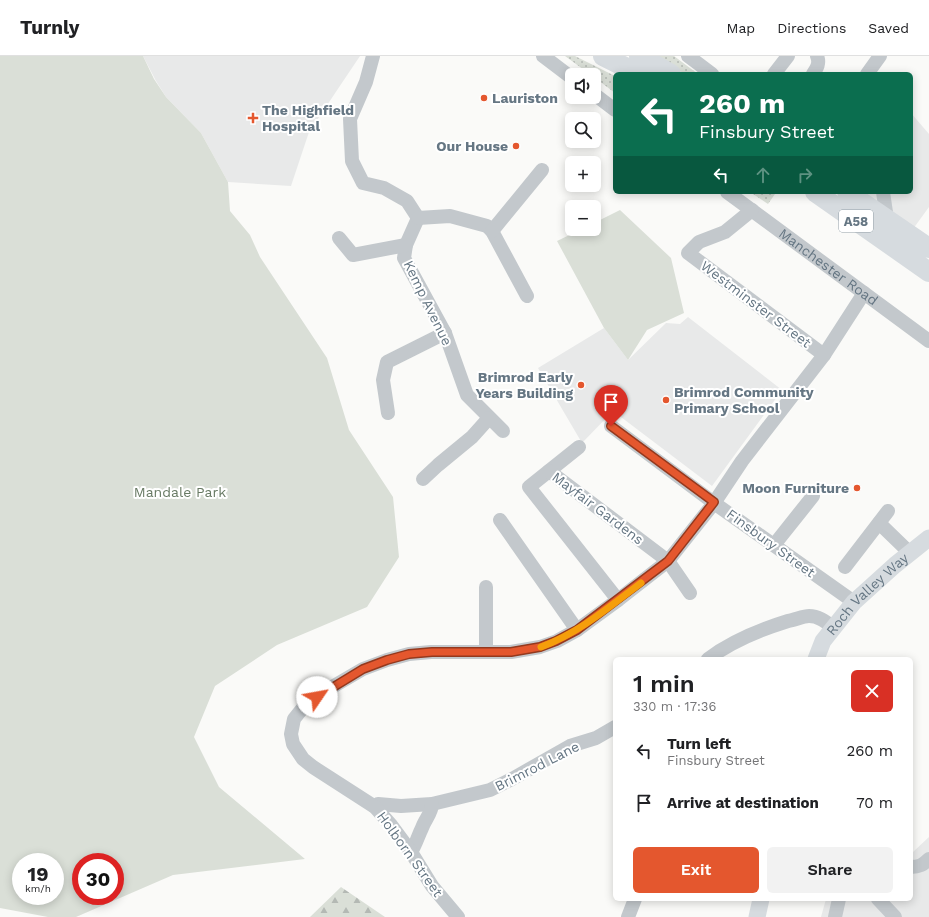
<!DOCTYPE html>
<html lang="en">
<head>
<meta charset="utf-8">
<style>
  body { margin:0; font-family:"Work Sans",sans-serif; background:#f2f2f2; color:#202124; height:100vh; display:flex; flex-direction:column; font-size:15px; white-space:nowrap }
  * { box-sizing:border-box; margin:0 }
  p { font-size:13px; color:#757577 }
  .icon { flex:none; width:22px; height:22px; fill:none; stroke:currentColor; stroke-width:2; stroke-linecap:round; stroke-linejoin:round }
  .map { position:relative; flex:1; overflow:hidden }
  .sheet { position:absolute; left:613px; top:601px; width:300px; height:244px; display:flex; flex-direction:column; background:#fff; border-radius:6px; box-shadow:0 2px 10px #0003 }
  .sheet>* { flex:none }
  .hud { position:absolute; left:613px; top:16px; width:300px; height:122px; border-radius:6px; box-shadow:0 2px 10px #0003; background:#0b6e4f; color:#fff; overflow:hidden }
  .fabs { position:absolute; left:565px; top:12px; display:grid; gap:8px }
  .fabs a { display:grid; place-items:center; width:36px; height:36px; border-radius:6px; background:#fff; box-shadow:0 2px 10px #0003; font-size:20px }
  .speed { position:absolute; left:12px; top:797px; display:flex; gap:8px; font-size:20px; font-weight:700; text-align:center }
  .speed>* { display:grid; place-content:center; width:52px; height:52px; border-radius:50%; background:#fff; box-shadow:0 2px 10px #0003; line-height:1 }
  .speed small { font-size:10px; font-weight:400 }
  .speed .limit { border:6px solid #d22; background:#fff; color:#111 }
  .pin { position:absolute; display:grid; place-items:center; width:34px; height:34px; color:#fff; margin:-41px -17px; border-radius:50% 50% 50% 0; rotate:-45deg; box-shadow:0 0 4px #0007 }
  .pin .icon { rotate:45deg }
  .me { position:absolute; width:44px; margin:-22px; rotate:57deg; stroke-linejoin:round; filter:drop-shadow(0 0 3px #0008) }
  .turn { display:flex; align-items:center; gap:14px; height:84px; padding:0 20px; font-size:18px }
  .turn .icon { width:52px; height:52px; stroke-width:2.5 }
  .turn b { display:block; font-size:28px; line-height:34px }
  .lanes { display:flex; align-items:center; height:38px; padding:0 20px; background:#0003; justify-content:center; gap:20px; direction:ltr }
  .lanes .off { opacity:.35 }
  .round { display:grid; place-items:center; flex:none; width:42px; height:42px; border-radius:6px; background:#f2f2f2 }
  .head { display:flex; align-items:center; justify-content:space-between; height:68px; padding:0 20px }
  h1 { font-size:24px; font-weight:600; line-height:30px }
  .action { display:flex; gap:8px; margin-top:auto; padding:8px 20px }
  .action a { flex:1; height:46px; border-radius:6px; background:#e4572e; color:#fff; font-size:16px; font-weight:600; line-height:46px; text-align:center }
  .action a+a { background:#f2f2f2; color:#202124 }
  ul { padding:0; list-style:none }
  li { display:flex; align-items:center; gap:12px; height:52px; padding:0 20px }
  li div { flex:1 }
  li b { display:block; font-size:15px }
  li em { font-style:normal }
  header { display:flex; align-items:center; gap:24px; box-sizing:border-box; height:56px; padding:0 20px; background:#fff; border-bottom:1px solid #e0e0e0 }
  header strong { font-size:19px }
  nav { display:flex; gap:22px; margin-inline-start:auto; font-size:14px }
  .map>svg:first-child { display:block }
  .built { fill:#e8e9e9 }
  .grass { fill:url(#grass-dots) }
  .forest { fill:url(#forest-firs) }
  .park { fill:#dadfd7; fill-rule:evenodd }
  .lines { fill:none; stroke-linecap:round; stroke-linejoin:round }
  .minor { stroke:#c3c8cc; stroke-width:14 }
  .major { stroke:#d6dbdf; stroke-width:17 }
  .highway { stroke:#d6dbdf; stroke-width:20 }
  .route-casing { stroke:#94391e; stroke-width:10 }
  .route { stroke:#e4572e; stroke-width:7 }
  .slow { stroke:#f59e0b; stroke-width:7 }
  .poi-dot { fill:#e4572e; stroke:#fff; stroke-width:1.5 }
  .labels { text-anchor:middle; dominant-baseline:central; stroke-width:4; stroke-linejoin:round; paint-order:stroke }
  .shield { fill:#fff; stroke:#939fa8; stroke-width:1 }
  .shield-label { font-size:13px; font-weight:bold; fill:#657683 }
  .poi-label { font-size:14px; font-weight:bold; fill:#657683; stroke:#fff; text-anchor:start }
  .street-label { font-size:14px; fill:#657683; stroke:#fff }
  .park-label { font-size:14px; fill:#687a64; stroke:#fff }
</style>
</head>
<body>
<header>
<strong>Turnly</strong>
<nav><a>Map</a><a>Directions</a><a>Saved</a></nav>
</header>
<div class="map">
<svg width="929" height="861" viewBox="0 0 929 861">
  <defs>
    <pattern id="grass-dots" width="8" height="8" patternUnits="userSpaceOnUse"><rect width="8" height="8" fill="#dadfd7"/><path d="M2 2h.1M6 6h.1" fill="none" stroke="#b4b9b4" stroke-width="1.8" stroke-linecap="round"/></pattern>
    <pattern id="forest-firs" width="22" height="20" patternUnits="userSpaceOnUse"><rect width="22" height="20" fill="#dadfd7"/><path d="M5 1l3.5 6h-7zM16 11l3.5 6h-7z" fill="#b4b9b4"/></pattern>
  </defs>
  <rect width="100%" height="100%" fill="#fafaf8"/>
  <path class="built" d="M143 0H360L309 76 291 130 228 126 201 77 166 41 156 25Z
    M911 57 929 78V151L913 173 860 136H911Z
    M688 261 782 334 712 430 613 355 582 387 538 312 604 272 628 304 666 267 680 268Z
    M929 781V861H821L826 843H911V797L913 796Z"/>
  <path class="grass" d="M565 0H575L615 20V37L594 21V19H591Z
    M653 0H674L698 18H685Z
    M750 136H775V138L768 148Z"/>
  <path class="forest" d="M341 831 385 861H310Z"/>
  <path class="park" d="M0 0H143L154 23 166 41 201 77 228 126 230 155 250 179 260 201 327 302 349 374 393 441 399 501 367 551 277 589 215 630 194 681 219 731 305 803 173 819 76 861H48L0 852ZM21 806H55V840H21ZM81 806H115V840H81Z
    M620 154 671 202 684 257 647 274 628 304 604 272 557 185 582 173H594V167Z"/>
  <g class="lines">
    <g class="minor">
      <path d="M373 0 366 26 350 63 352 105 363 127 384 132 407 145 418 162 406 189 404 202 445 277 467 339 503 375"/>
      <path d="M543 0 572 22"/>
      <path d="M688 0 712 18"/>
      <path d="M774 18 788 0"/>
      <path d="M813 18C817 12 820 7 817 0"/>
      <path d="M867 18 880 0"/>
      <path d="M594 38 615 54"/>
      <path id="s1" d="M727 136 929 285"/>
      <path d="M883 136 887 163"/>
      <path d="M752 154 725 176 699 186 688 197 824 299"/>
      <path d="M418 162 450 160 487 170 492 175 527 240"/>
      <path d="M492 175 542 114"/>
      <path d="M339 182 353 199 406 189"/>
      <path d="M388 357 383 324 387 306 445 277"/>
      <path d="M611 370 714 447 854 546"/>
      <path d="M579 391 529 431 618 544"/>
      <path d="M549 415 668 505 690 537"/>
      <path d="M423 423 438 409 472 381 489 362"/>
      <path d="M500 464 577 574"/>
      <path d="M879 467 910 497"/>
      <path d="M774 489 813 440"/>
      <path d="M845 511 888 455"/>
      <path d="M486 531V595"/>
      <path d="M708 603C732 585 759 574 788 565 795 564 803 560 809 560 819 560 826 566 834 572"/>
      <path d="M375 751 378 748 401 750 432 748 490 734 512 723 570 690 596 682 615 671"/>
      <path d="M411 796C416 788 418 780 422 772 425 763 432 757 432 748"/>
      <path d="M911 811C919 811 923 809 929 803"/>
      <path d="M878 843 895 861"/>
      <path d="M458 861 432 830 411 796 391 769 375 751 313 711 303 703 293 688 291 678 294 663 306 648 327 634 363 613 387 604 409 598 431 596H511L540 591 557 585 577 574 618 544 668 505 714 447 742 405 824 299 864 237"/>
      <path d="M628 861 635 843"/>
      <path d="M835 861 839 843"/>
    </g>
    <g class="major">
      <path id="s2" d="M816 603 823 585 854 546 895 509 929 482"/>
      <path d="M757 861 761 843"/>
    </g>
    <path class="highway" d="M603 0 639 18
      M639 0 671 18
      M815 136 929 216
      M847 136 929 192"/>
  </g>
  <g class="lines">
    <defs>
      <path id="route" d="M317 641 363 613 387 604 409 598 432 596H511L540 591 556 585 577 574 668 505 714 446 611 370"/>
    </defs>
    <use href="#route" class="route-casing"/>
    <use href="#route" class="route"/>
    <path class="slow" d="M541 591C579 577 609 551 641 527"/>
  </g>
  <g class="poi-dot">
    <circle cx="484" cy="42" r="4"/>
    <path d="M251 56h4v4h4v4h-4v4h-4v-4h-4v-4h4z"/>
    <circle cx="516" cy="90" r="4"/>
    <circle cx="581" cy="329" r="4"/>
    <circle cx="666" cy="344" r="4"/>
    <circle cx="857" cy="432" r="4"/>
  </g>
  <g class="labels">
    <rect class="shield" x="839" y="154" width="34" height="22" rx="3"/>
    <g class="shield-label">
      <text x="856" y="165">A58</text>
    </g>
    <g class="poi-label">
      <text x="492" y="42">Lauriston</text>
      <text x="262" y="54">The Highfield<tspan x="262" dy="16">Hospital</tspan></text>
      <text x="508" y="90" text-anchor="end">Our House</text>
      <text x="573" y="321" text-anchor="end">Brimrod Early<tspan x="573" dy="16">Years Building</tspan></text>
      <text x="674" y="336">Brimrod Community<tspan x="674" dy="16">Primary School</tspan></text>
      <text x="849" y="432" text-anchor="end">Moon Furniture</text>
    </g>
    <g class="street-label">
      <text stroke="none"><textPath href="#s1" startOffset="126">Manchester Road</textPath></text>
      <text transform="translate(428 247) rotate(64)">Kemp Avenue</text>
      <text transform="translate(756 248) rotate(37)">Westminster Street</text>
      <text transform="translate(598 452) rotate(37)">Mayfair Gardens</text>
      <text transform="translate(771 487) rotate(36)">Finsbury Street</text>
      <text stroke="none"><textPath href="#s2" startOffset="84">Roch Valley Way</textPath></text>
      <text transform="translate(537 710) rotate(-27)">Brimrod Lane</text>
      <text transform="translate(410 798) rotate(54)">Holborn Street</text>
    </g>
    <g class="park-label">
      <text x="180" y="436">Mandale Park</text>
    </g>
  </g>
</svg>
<div class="fabs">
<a><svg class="icon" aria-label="sound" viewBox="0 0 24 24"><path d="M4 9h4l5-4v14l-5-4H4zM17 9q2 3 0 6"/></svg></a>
<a><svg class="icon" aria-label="search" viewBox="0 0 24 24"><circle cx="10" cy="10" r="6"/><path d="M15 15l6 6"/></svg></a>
<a>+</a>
<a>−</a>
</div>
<div class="speed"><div>19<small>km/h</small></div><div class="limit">30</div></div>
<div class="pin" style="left:611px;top:370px;background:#d93025"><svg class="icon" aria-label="arrive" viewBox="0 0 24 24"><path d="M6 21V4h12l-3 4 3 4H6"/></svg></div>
<svg class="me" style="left:317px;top:641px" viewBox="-20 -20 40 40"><circle r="19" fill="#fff"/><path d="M0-13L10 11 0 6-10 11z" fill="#e4572e"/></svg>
<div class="hud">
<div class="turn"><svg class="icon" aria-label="left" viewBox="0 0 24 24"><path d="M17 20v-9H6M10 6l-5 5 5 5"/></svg><div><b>260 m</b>Finsbury Street</div></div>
<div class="lanes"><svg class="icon" aria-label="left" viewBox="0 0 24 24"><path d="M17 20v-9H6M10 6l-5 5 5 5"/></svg><svg class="icon off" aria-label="ahead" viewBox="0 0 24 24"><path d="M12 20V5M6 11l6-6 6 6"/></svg><svg class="icon off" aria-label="right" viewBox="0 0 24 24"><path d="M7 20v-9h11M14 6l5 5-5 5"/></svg></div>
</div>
<section class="sheet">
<div class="head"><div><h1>1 min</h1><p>330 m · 17:36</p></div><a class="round" style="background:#d93025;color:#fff"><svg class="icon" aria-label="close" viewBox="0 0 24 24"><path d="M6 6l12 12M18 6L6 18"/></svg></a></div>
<ul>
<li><svg class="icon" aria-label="left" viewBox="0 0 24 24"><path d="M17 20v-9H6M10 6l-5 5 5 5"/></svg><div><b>Turn left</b><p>Finsbury Street</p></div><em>260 m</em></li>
<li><svg class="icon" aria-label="arrive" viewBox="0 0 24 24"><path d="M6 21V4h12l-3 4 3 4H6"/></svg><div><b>Arrive at destination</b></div><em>70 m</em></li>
</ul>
<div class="action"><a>Exit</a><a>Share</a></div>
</section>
</div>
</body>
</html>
